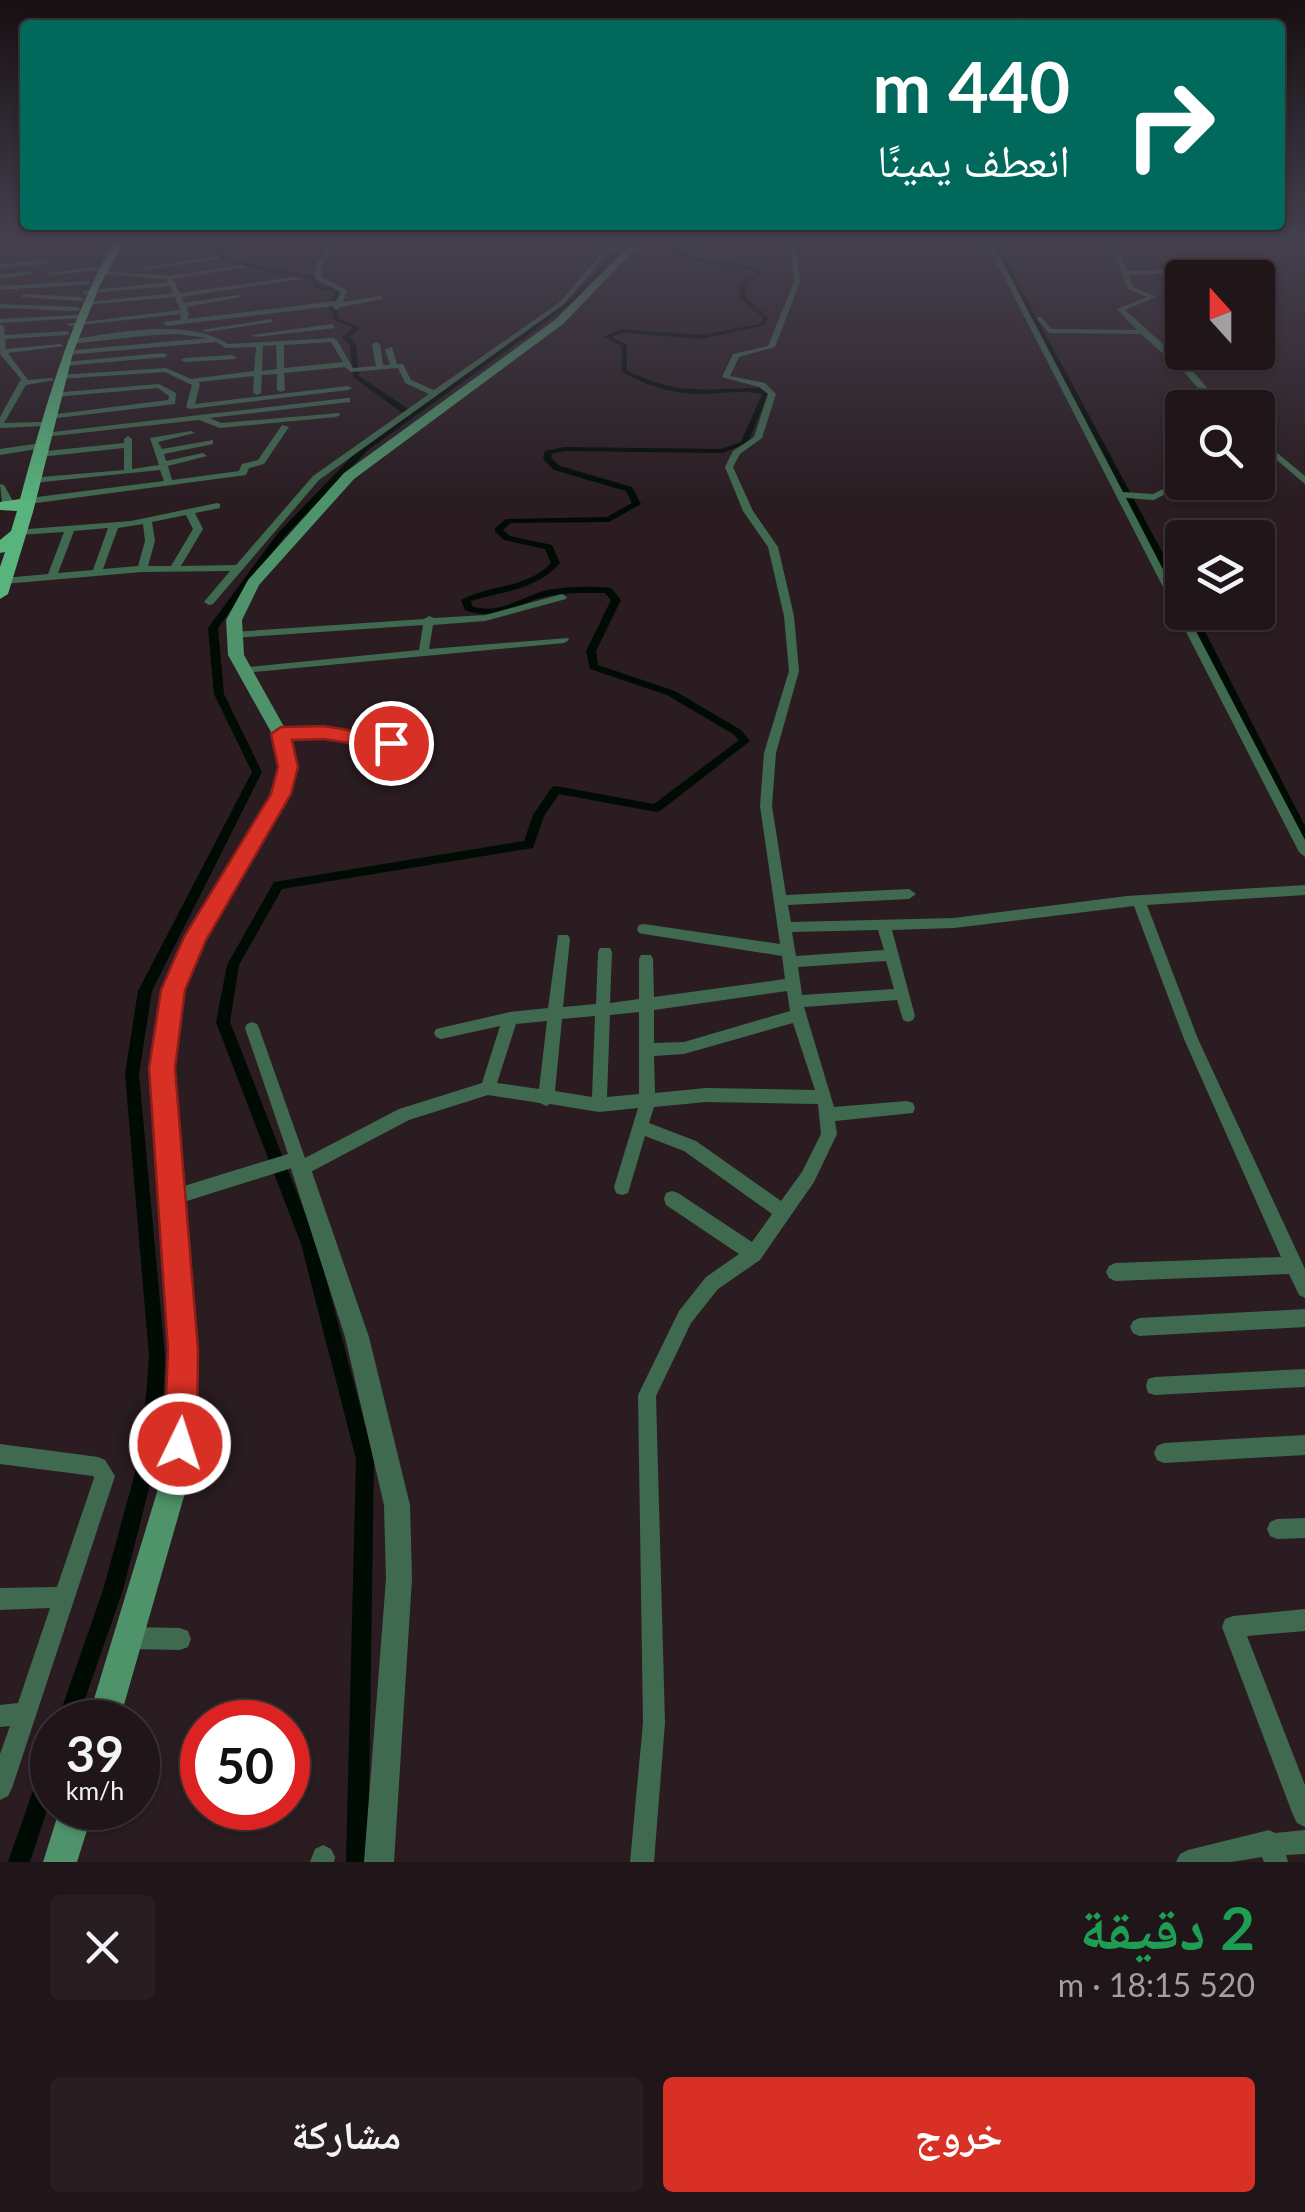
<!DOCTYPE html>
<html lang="ar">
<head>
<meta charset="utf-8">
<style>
  body { margin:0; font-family:Lato,"Noto Naskh Arabic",sans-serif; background:#281e22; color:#f1f3f6; direction:rtl; height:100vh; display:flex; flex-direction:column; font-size:38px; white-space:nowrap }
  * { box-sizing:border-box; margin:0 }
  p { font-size:32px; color:#a29fa2 }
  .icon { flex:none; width:55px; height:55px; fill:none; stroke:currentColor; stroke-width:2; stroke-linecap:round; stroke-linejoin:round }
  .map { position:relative; height:1862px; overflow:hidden; direction:ltr }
  .side { display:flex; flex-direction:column; background:#201519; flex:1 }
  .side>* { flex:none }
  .guide { position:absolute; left:20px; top:20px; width:1265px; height:210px; border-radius:10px; box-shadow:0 2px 8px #0004,0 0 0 2px #3d3438; direction:rtl; background:#00695c; color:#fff; overflow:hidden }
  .needle { width:65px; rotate:339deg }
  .fabs { position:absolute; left:1165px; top:260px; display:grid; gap:20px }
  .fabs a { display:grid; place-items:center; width:110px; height:110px; border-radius:10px; background:#201519; box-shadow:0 2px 8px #0004,0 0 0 2px #3d3438; font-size:50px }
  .speed { position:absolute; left:30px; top:1700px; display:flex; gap:20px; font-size:50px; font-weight:700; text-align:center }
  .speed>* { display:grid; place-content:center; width:130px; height:130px; border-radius:50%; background:#201519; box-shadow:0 2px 8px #0004,0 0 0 2px #3d3438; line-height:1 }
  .speed small { font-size:25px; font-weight:400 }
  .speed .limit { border:15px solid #d22; background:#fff; color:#111 }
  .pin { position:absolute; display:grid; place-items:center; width:85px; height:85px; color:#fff; margin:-42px; border:5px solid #fff; border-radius:50%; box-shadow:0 2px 10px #0007 }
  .me { position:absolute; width:110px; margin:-55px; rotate:4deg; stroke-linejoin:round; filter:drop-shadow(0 0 8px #0008) }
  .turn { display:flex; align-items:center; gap:35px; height:210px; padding:0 50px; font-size:45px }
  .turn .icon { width:130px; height:130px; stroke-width:2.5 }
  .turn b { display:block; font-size:70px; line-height:85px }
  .round { display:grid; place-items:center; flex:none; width:105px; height:105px; border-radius:10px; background:#281e22 }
  .overview { display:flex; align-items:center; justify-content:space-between; height:170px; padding:0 50px }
  h1 { font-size:60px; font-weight:700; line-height:75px; color:#1e9e55 }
  .action { display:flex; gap:20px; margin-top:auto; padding:20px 50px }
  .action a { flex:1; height:115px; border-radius:10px; background:#d93025; color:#fff; font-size:40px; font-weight:700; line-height:115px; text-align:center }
  .action a+a { background:#281e22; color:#f1f3f6 }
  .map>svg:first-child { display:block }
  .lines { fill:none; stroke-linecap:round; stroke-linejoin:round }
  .canal { fill:#000b04; fill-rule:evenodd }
  .minor { fill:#406a4f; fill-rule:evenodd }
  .tertiary { fill:#406a4f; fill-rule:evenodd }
  .secondary { fill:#4e9369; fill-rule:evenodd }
  .primary { fill:#58b37c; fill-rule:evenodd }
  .route { fill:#d93025; stroke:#8d1f18; stroke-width:2.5 }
</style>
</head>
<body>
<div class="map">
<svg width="1305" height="1862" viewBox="0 0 1305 1862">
  <rect width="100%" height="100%" fill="#2a1c21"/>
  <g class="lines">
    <path class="canal" d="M223 242H229L222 255 266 268 314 276 318 285 341 290 335 305 340 319 361 328 349 337 356 344 359 376 407 408V412H401L353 377 350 345 342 337 353 328 334 320 329 304 335 292 314 287 310 278 265 272 217 257Z
      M625 242H631L570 305 368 450 284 537 218 628 224 694 262 772 152 991 139 1074 165 1356 163 1407 153 1473 123 1590 77 1722H57L103 1590 135 1473 145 1407 149 1356 125 1074 138 991 252 772 214 694 208 628 278 533 362 446 566 303Z
      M677 242H685L676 246C701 268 734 256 762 272V274L746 284V297L768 317 765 325 702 339 622 333 612 337 627 345V370C678 397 708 388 762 388L769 391 748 443 722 453 564 451 552 454 551 458 560 466 632 487 641 504 609 522 511 523 503 530 510 536 552 545 560 563C537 590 503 591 471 601L472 606C499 616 522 596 548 590 568 586 591 586 611 588L621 600 596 651 598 665 675 691 741 730 750 741 660 811 656 812 559 794 544 816 533 848 282 889 239 965 230 1022 317 1244 374 1459 368 1862H346L356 1459 301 1244 216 1022 227 965 274 882 524 841 533 815 552 787 556 786 654 804 739 740 733 734 667 695 590 669 586 651 611 600 605 593C587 593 567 592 549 596 518 602 498 623 465 610L461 600C490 584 527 589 551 563L545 549 504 540 495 532V528L506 519 607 517 632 503 626 491 554 470 543 459 545 451 564 447 721 449 741 442 762 394C744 390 725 393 706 394 675 395 649 387 622 372L621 346 603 337 621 329 702 335 760 324 763 318 740 298V283L756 273C726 256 699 274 669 246Z
      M990 242H996L1182 589V600L1177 597Z
      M1186 612H1195L1305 826V841L1299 837Z
      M52 1755V1795L30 1862H8L42 1765 45 1758Z"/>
    <path class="minor" d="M330 242H336L322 265 321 277 347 290 343 302 381 296 383 299 340 307 336 310 333 308 334 306 166 326 163 322 180 320 181 314 70 326 66 324 180 310 175 297 85 305 87 302 174 293 170 286 82 294 84 291 168 282 166 279 100 274 102 271 170 276 243 265 246 267 173 279 180 293 296 277 299 279 182 297 184 303 238 295 241 297 186 307 189 315 187 319 336 301 341 292 315 278 316 265Z
      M611 242H617L564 304 319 480 213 604 209 605 204 602 230 571 142 572 4 584 0 582V579L4 578 48 574 64 532 18 535 13 532 15 530 131 521 217 503 220 504V508L195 513 203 529 181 566 236 565 313 476 429 394 405 383 398 368 351 372 345 367 284 373 285 390 281 392 277 390V374L262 375 261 393 257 395 253 393 254 376 198 382 200 384 195 404 348 386 352 388 348 390 190 409 186 407 192 385 165 372 59 379 55 377 59 375 166 368 191 379 254 371 256 347 226 348 216 342 67 355H64V351L208 338 176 334 153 335 71 344 67 342 68 340C113 333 188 317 228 344L333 338 337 340 353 368 376 366 372 344 376 342 380 344 383 365H390L385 349 392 347 397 364H403L411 380 434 390 560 302ZM331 342 343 362 284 368V345ZM276 345 277 369 262 371 263 346ZM186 515 193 529 171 566H148L155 541 152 522ZM143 524 145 541 138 566 103 569 118 528ZM108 528 93 570 58 573 74 531Z
      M790 242H796L800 282 775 347 739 357 730 376 765 383 776 394 762 438 740 454 733 467 753 511 778 547 794 616 799 671 776 753 772 806 786 895 909 889 916 894 909 899 788 905 791 922 954 918 1127 896 1305 885V895L1147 905 1198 1039 1305 1269V1298L1299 1295 1289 1274 1115 1281 1109 1278 1106 1272 1109 1266 1115 1263 1281 1257 1184 1039 1134 906 954 928 892 930 915 1016 913 1020 908 1022 903 1020 897 1000 804 1007 834 1107 907 1101 913 1103 915 1108 913 1113 835 1121 837 1134 814 1182 760 1260 718 1289 691 1323 656 1396 665 1723 654 1862H630L643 1723 638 1395 679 1311 706 1277 739 1254 666 1205 664 1199 666 1193 672 1191 678 1193 752 1242 772 1214 684 1151 645 1136 628 1193 622 1195 616 1193 614 1187 638 1108 599 1112 550 1104 546 1106 540 1103 488 1095 409 1120 301 1177 295 1174 292 1168 171 1206 165 1204 163 1198 165 1192 171 1190 288 1154 245 1028 247 1024 252 1022 257 1024 259 1028 305 1158 399 1109 482 1083 500 1026 441 1039 436 1037 434 1033 436 1029 510 1012 548 1008 558 935H568L570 939 563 1007 596 1004 598 952 600 948H610L612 952 610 1003 639 999V959L641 955H651L653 959 654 997 785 979 782 956 644 934 639 933 637 929 639 925 644 924 780 944 760 806 764 753 789 671 784 616 768 547 743 511 725 467 733 451 754 437 768 394 759 387 722 377 733 354 768 346 794 282ZM878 930 884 950 796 956 792 932ZM886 961 894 989 802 995 798 967ZM787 991 790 1011 684 1042 654 1043V1010ZM639 1012V1094L607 1097 610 1015ZM595 1016 592 1097 555 1091 562 1019ZM547 1021 539 1089 497 1083 516 1024ZM793 1023 815 1090 706 1088 655 1093 654 1056 684 1054ZM706 1102 818 1104 821 1134 802 1172 781 1201 696 1141 649 1123 654 1107Z
      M986 242H992L1123 492 1153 494 1181 480 1182 482H1188L1154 500 1126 498 1182 606V612H1186L1305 840V857L1299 852Z
      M1099 242C1115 242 1122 258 1127 271L1264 266 1262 269 1128 275 1133 287 1156 297 1125 310 1191 369 1224 408H1215L1185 373 1141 334 1049 333 1037 319V317H1041L1051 329 1137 330 1117 309 1147 297 1128 289 1115 256Z
      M223 245 225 248 116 250 113 248 116 246Z
      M217 256 219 259 144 270 141 268Z
      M49 260 51 263 0 268V264Z
      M97 267 99 270 51 275 48 273Z
      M30 271 32 274 0 279V275Z
      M89 281 91 284 0 290V286Z
      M23 294 81 297 84 299 81 301 21 297Z
      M0 304 77 307 80 309 77 311 0 308Z
      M79 315 81 318 0 323V319Z
      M271 319 273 322 206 332 202 330Z
      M0 324 4 326 5 335 66 331 70 333 66 335 5 339 6 349 60 344 64 346 8 353 28 380 51 378 55 380 26 385 4 423 40 422H43V426L0 428V417L21 379 0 354Z
      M332 324 335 328 256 337 252 335Z
      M163 353 167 355 166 357 64 366 60 364 64 362Z
      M232 355 236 357 235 359 185 362 181 360 185 358Z
      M159 384 176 393 175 404 49 419 45 417 49 415 168 400 169 396 158 388 54 397H51V393Z
      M347 398H350V402L210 418 221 423 339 413 340 415 336 417 220 428 199 420 44 437 40 435 44 433Z
      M282 425 289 427 264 464 249 468 246 475 29 504 24 501 29 498 164 481 160 470 33 483 30 482V478L124 470V448L40 457 36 454 37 452 124 443V439L128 436 132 439V469L159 465 150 438 191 431 195 433 158 442 162 449 213 440V444L164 454 166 461 203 453 207 456 168 466 172 480 239 471 242 464 258 460Z
      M1258 437 1305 476V484L1258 444Z
      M34 444 37 445V449L0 455V449Z
      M562 594 567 597 566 599 485 621 433 625 429 649 568 638 569 640 564 643 243 673 238 670 239 668 419 650 423 625 233 638 228 635 233 632 424 619 429 616 434 618 485 615Z
      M323 729 391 739 397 743 391 747 323 737 281 738 275 734 281 730Z
      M1305 1309V1327L1139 1336 1133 1333 1130 1327 1133 1321 1139 1318Z
      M1305 1369V1387L1155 1395 1148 1393 1146 1386 1148 1379 1155 1377Z
      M1305 1435V1455L1164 1463 1157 1460 1154 1453 1157 1446 1164 1443Z
      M0 1444 98 1457 105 1460 115 1476 12 1788 8 1796 0 1800V1754L10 1726 0 1727V1705L18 1703 50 1608 0 1610V1588L57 1587 94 1478 93 1476 0 1464Z
      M1305 1518V1538L1277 1539 1270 1536 1267 1529 1270 1522 1277 1519Z
      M1305 1609V1631L1247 1636 1305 1785V1827L1297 1823 1293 1815 1222 1627 1225 1619 1233 1616Z
      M129 1627 180 1628 188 1631 191 1639 188 1647 180 1650 129 1649 121 1646 118 1638 121 1630Z
      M1269 1830 1275 1833 1305 1830V1854L1286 1855 1288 1862H1264L1262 1857 1231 1862H1176L1180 1854 1188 1850Z
      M323 1845 331 1849 335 1857 334 1862H310L315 1849Z"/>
    <path class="tertiary" d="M0 484 4 485 14 503 12 505 2 503Z
      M301 1159 308 1162 311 1169 369 1337 410 1505 412 1579 394 1862H364L386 1579 384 1505 345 1337 291 1169 294 1162Z"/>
    <path class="secondary" d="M633 242H642L563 324 354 479 259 585 242 620 244 655 292 741 297 767 283 807 191 966 178 1018 174 1089 199 1406 189 1479 119 1722H87L161 1479 171 1406 152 1089 156 1018 171 965 265 807 279 767 276 741 228 655 226 620 248 580 344 473 555 320Z
      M60 1808H94L77 1862H43Z"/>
    <path class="primary" d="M114 242H124L100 285 73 353 33 512 8 594 0 599V567L5 552 0 553V540L11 531 17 511 0 510V502L20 499C45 409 68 323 114 242Z"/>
  </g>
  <linearGradient id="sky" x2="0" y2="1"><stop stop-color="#170f12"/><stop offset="0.48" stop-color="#44404e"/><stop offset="1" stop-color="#44404e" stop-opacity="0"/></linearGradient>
  <rect width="1305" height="503" fill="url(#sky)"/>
  <path class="route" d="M324 726 391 737 400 743 391 750 324 739 292 740 298 767 291 794 206 940 185 990 175 1068 198 1350 197 1444 192 1455 180 1460 169 1455 164 1444 168 1350 149 1068 161 990 184 937 271 794 278 767 271 734 281 727Z"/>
</svg>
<div class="fabs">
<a><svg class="needle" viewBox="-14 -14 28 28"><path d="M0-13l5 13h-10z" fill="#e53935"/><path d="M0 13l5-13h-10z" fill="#a29fa2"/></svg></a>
<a><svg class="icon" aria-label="search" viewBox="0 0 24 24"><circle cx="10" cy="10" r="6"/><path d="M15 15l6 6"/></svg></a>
<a><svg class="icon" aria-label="layers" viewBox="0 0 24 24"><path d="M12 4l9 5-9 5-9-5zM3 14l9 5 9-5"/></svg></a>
</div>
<div class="speed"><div>39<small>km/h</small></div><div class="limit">50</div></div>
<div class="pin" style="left:391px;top:743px;background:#d93025"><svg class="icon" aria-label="arrive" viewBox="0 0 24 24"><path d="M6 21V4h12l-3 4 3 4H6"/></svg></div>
<svg class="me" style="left:180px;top:1444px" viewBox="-20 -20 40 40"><circle r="17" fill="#d93025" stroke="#fff" stroke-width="3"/><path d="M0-11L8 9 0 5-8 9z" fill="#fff"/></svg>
<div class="guide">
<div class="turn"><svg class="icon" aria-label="right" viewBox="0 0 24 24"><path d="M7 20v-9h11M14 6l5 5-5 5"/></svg><div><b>440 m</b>انعطف يمينًا</div></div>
</div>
</div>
<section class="side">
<div class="overview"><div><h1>2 دقيقة</h1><p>520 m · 18:15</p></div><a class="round"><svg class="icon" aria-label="close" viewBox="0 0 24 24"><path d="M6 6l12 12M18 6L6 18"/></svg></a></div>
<div class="action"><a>خروج</a><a>مشاركة</a></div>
</section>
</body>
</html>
